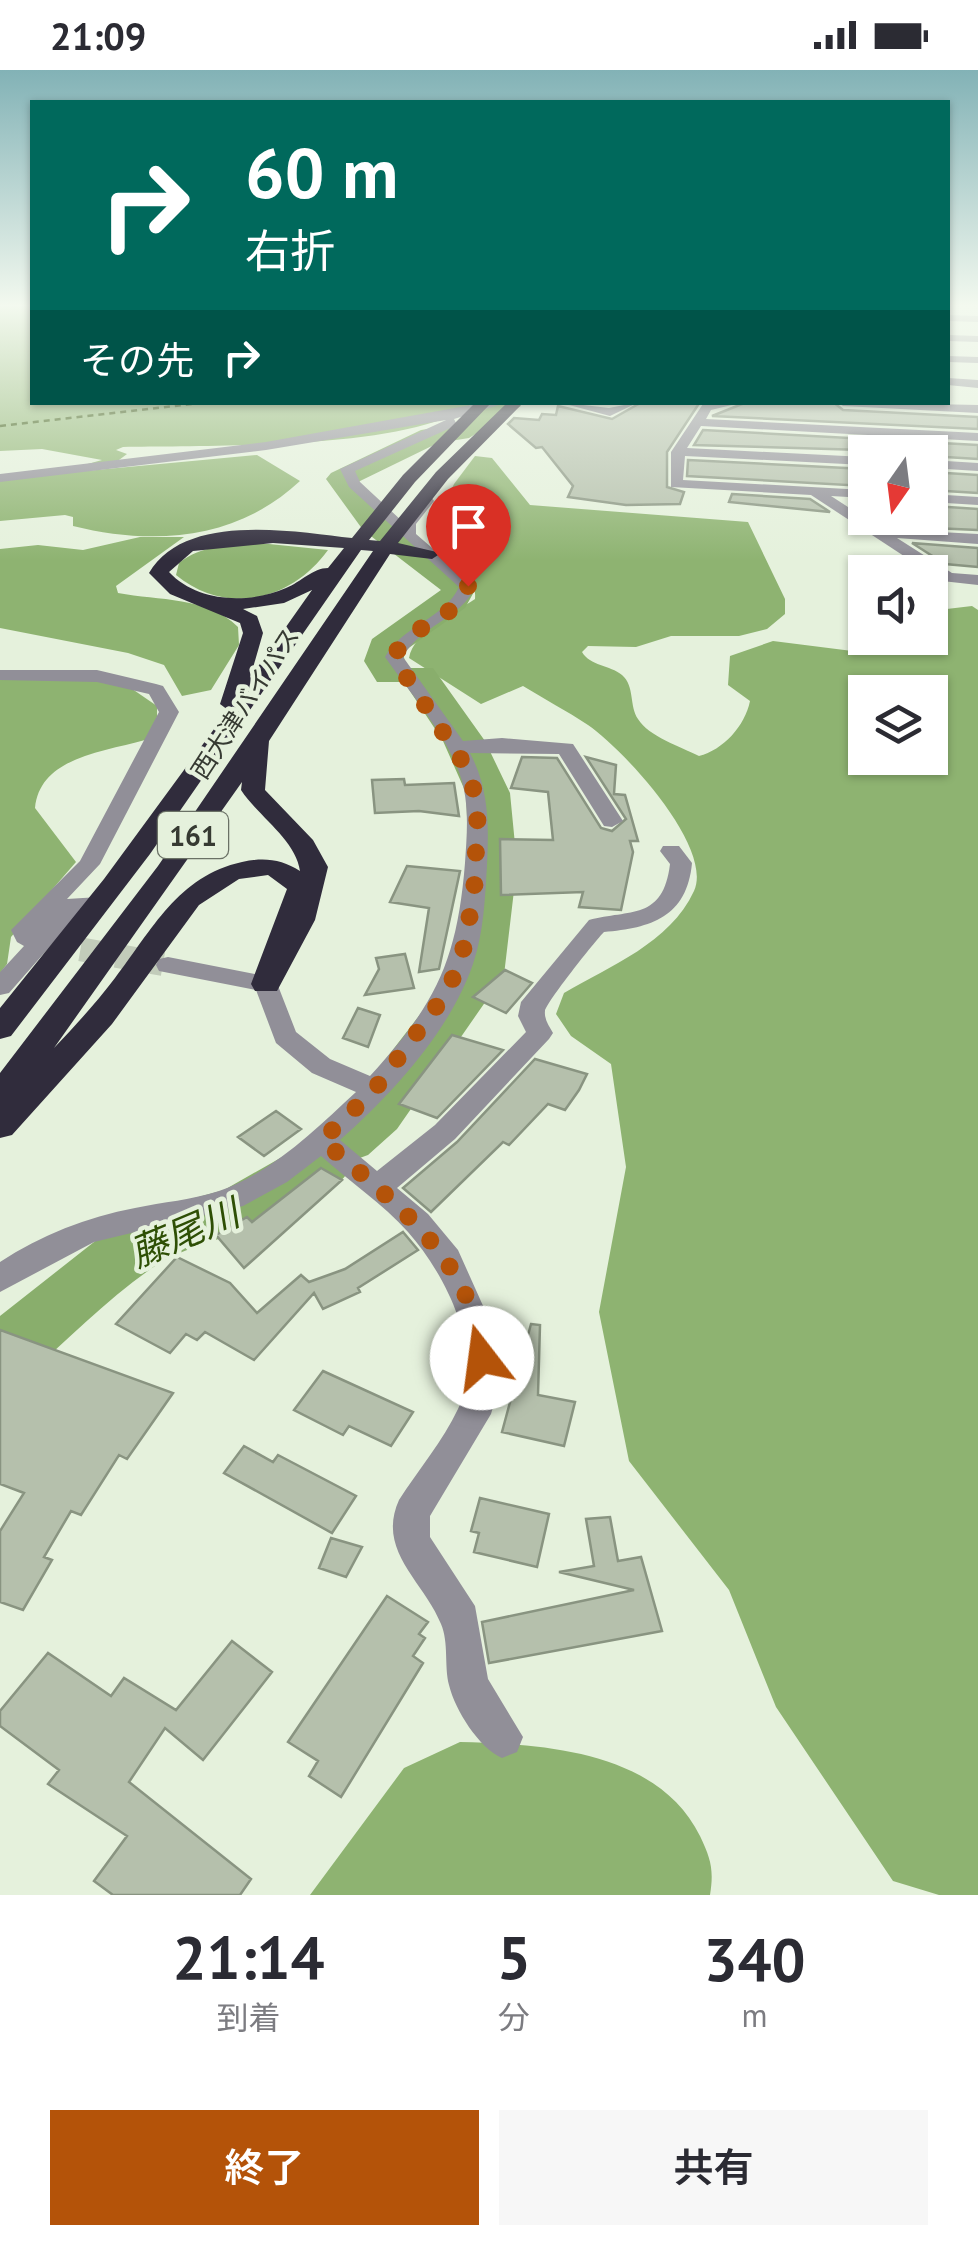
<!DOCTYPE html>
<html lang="ja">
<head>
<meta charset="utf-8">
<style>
  body { margin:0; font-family:"PT Sans","Noto Sans JP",sans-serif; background:#f7f7f7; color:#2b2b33; height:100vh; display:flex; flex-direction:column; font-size:38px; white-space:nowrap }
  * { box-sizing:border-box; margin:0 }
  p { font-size:32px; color:#7c7c81 }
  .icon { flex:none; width:55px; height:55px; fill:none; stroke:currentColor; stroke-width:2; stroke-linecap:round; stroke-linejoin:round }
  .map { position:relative; height:1825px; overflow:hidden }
  .drawer { display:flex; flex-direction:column; background:#fff; flex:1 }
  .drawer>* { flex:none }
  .top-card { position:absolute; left:30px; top:30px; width:920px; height:305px; border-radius:0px; box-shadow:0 2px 8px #0004; background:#00695c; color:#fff; overflow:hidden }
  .needle { width:65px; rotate:194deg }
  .tools { position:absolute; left:848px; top:365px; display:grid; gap:20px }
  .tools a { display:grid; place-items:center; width:100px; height:100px; border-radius:0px; background:#fff; box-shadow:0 2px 8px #0004; font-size:50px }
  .pin { position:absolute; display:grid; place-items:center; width:85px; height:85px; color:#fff; margin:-102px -42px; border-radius:50% 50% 50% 0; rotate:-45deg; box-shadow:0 0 10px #0007 }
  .pin .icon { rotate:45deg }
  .me { position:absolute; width:110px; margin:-55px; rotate:345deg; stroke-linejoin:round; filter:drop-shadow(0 0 8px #0008) }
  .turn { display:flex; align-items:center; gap:35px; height:210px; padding:0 50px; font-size:45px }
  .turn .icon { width:130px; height:130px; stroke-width:2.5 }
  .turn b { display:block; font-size:70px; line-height:85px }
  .then { display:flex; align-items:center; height:95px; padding:0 50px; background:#0003; gap:20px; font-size:38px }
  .eta { display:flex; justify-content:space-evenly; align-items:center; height:170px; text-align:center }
  .eta b { font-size:60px; font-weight:600; line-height:70px }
  .action { display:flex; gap:20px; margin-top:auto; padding:20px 50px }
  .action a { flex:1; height:115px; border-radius:0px; background:#b45309; color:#fff; font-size:40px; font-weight:600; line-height:115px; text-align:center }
  .action a+a { background:#f7f7f7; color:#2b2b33 }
  .status { display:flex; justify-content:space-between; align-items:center; height:70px; padding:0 50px; background:#fff; direction:ltr }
  .status svg { height:28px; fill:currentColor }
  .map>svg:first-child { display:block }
  .forest { fill:#8eb371; fill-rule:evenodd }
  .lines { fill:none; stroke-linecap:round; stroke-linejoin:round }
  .river { fill:#89ae6c; fill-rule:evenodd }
  .ferry { stroke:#2e4f05; stroke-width:2.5; stroke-dasharray:6 5; stroke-linecap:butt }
  .building { fill:#b5c0ac; stroke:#899481; stroke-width:2.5 }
  .minor-tunnel { stroke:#c2ccba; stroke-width:24; stroke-dasharray:24 12; stroke-linecap:butt }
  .minor { fill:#918f98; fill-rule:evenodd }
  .highway { fill:#302c3c; fill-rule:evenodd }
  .route { stroke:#b45309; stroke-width:18; stroke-dasharray:0 32.4 }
  .labels { text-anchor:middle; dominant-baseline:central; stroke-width:9; stroke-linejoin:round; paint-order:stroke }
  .far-street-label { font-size:25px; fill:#363a32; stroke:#e5f1dc }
  .shield { fill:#e5f1dc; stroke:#6a7165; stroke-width:2.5 }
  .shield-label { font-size:28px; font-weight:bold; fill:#363a32 }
  .near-water-label { font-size:38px; font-style:italic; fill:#2e4f05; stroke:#e5f1dc }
</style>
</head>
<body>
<div class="status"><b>21:09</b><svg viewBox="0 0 49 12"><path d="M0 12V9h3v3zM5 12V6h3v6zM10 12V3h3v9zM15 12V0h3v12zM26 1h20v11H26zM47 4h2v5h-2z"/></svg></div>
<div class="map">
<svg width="978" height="1825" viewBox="0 0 978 1825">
  <rect width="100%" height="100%" fill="#e5f1dc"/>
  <path class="forest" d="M0 235H32V332L473 333C413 381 203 375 123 377L116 380 127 384 111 396 13 407 1 405 73 398 102 390 42 379 0 381Z
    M257 385 300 411C237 470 154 476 73 456V447L65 445 0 451V409Z
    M475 386 492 388 530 435 748 452 785 529V544L767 559 739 566H671L636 577 588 576 582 582C590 596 610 595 622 605 635 616 629 636 638 649 648 666 681 677 699 686 723 680 745 656 750 631L728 615 730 586 773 571 876 584 886 578 879 568H930V541L972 536 978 540V1825H939L893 1811 776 1637 729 1520 629 1391 599 1242 626 1097 611 994 571 966 556 944 564 923C610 896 670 873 694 821 714 777 623 679 588 655 567 641 544 629 523 616L481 634 409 588C414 561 454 543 475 529 477 499 456 474 435 454L454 414ZM865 622H930V688H865Z
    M140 467H184L116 516 118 523C159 531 207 526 238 557L239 575 211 620 182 626 164 595 128 583 0 558V479L38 475 83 480Z
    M269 474 328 480C292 530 227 547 176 505L179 493C204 473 238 474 269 474Z
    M0 601 125 614 157 636V647L145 670C103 682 40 687 35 738L76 792 11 867 7 894 0 903Z
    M460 1672C544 1674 658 1681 700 1766 711 1789 714 1800 710 1825H310L404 1698Z"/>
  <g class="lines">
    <path class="river" d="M495 332 521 336 469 368 438 373 358 412C384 463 449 476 475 520L465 538 403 582 406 598H433L485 671 510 723 517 795 504 905 397 1059 368 1085 357 1089C318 1159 214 1158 155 1196 109 1227 67 1271 25 1307L0 1316V1246L108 1161 147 1141 224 1120 319 1066 355 1029 452 903 469 795 466 723 443 671 404 612H377L364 591 372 569 441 520 363 460 326 409 331 403 421 360 452 355Z"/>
    <path class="ferry" d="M0 356 209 332"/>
  </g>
  <path class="building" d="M642 332H700L667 382V417L684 422 680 434 626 435 568 427 573 416 542 377 536 378 508 354 514 348 539 350 542 344 556 345 558 336 612 349Z
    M747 332H833L843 340 978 347V359L712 346Z
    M703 360 978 375V389L930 386V382L694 375Z
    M688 390 865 399V416L687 406Z
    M930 402 978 405V423L930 420Z
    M732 424 810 429 830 442 729 432Z
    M933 436 978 439V460L910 457 909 448 938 449Z
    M912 473 978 478V497L945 494Z
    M522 687 557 688 601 758 612 761 626 749 586 687 616 695 614 724 625 725 638 771H630L633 782 621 840 579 837 583 822 501 825 500 769 553 770 548 722 511 718Z
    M404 709 405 715 454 713 459 746 419 741 375 743 372 710Z
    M407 796 460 801 439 899 419 902 429 838 390 832Z
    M405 884 414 918 365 925 379 899 376 888Z
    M505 900 532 913 506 943 473 927Z
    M358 938 380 945 368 977 343 968Z
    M452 965 503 980 437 1048 399 1034Z
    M535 989 587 1004 579 1020 565 1040 548 1034 509 1075 503 1072 431 1142 403 1118 457 1072Z
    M276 1041 301 1059 264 1086 238 1067Z
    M321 1098 342 1110 244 1198 216 1165 247 1147 252 1152Z
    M403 1162 418 1180 358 1218 360 1222 323 1239 314 1223 254 1290 205 1262 197 1270 186 1264 170 1283 116 1254 177 1187 230 1213 257 1243 301 1205 309 1212 345 1199Z
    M531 1254 540 1255 538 1325 575 1332 564 1376 502 1362Z
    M0 1260 173 1323 127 1389 119 1385 81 1445 71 1441 44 1487 52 1490 23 1540 0 1532V1461L24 1423 0 1414Z
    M323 1301 413 1342 391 1376 349 1356 343 1365 294 1340Z
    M244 1376 273 1392 278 1385 356 1426 332 1463 224 1403Z
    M480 1428 549 1444 537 1497 474 1482 479 1463 471 1461Z
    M610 1447 618 1491 641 1487 662 1561 489 1593 482 1552 634 1520 559 1502 594 1496 586 1449Z
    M331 1468 362 1477 346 1507 319 1498Z
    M387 1526 428 1552 419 1564 425 1568 413 1586 423 1593 341 1727 309 1706 318 1691 288 1672Z
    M232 1571 272 1602 203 1690 165 1658 129 1712 251 1809 240 1825H113L94 1811 127 1766 48 1714 59 1700 0 1656V1641L48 1583 111 1626 124 1608 176 1640Z"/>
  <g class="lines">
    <path class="minor-tunnel" d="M45 873 163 894"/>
    <path class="minor" d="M948 245 978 246V252L948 251Z
      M948 265 978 266V272L948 271Z
      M948 286 978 287V293L948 292Z
      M948 308 978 310V318L948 315Z
      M488 332H508L454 349 457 355 355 401 360 412 403 452 422 428H432L434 431 416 454V464L476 516C460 550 420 555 403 587L463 671 502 668 573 674 623 751 612 757 604 756 559 684 470 683C489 719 489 755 487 795 485 827 484 862 473 894 450 961 392 1024 340 1070L377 1101 435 1055 526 962 518 946 521 932 589 850C630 839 663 851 670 794L660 781 663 776H679L692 793C687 847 651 858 604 862 595 871 546 933 545 941 544 949 549 956 553 963L549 969 455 1069 397 1118 428 1144 458 1180 497 1267 501 1309 491 1344 430 1446V1467L475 1536 488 1609 523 1667 517 1682 502 1688C479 1678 455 1640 449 1615 444 1596 449 1573 441 1554 424 1511 376 1481 399 1430 418 1400 443 1371 458 1339 485 1282 446 1205 408 1162 383 1134 349 1111 321 1086L287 1112 243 1136 94 1172 0 1222V1192C41 1165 87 1147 135 1138 163 1132 192 1130 219 1121 272 1103 316 1059 356 1022L312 1003 276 973 256 920 159 901 156 895 159 889 168 887 275 908 296 962 330 989 370 1006C436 934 457 891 465 793 467 763 470 731 459 702 444 662 411 624 385 587 403 555 444 549 459 517L349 417 340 399 446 350 266 380 0 412V404L266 372Z
      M558 332 609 338 639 332 610 346Z
      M744 332 711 340 706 349 978 363V371L701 356 687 378 865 387V395L685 386 683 410 865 420V428L831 426 882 459 978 464V474L897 468 952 503 978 505V515L942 511 811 425 671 417V382L703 334Z
      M837 332 978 335V343L843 336Z
      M930 390 978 393V401L930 398Z
      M930 424 978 427V435L930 432Z
      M0 600H97L156 614 163 616 179 642 100 794 67 829 99 827 111 834 99 841H81L9 923 0 925V902L24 876 17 872 11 860 80 791 159 642 149 624 97 612 0 610Z"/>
    <path class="highway" d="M476 332H492L415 412 369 470 380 471 436 402 508 332H524L448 409 398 473 441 483 432 489 390 484 269 671 265 720 313 770 328 797 315 850 277 921H255L251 914 287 819 268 805 239 809 199 835 112 954 12 1065 0 1068V1003L158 796 373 481 361 480 150 784 11 966 0 969V938L104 809 228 640 220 634 243 563 240 553 170 524 149 503C184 442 293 461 352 468L403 405ZM273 473 344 478 328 498C313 498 301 512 286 518 249 534 198 533 169 502L193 481ZM312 520 250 608 263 563 257 546 243 539 284 533ZM242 712 241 720C258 746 296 770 300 801 282 789 263 787 242 792 178 806 152 860 115 908 96 933 75 956 54 978Z"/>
  </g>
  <linearGradient id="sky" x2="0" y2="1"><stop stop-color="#82b2b6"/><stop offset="0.48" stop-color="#f3f9ef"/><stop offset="1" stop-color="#f3f9ef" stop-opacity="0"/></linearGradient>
  <rect width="978" height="491" fill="url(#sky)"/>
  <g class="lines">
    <path class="route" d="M468 516C458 551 406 553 394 588L468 700 478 736 474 824 460 896 436 937 375 1019 322 1070C390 1129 475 1190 482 1288"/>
  </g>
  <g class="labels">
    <g class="far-street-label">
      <text transform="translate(245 633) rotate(-57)">西大津バイパス</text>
    </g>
    <rect class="shield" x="158" y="742" width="70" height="46" rx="8"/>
    <g class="shield-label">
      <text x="193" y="765">161</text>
    </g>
    <g class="near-water-label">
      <text transform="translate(184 1162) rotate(-23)">藤尾川</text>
    </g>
  </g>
</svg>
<div class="tools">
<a><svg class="needle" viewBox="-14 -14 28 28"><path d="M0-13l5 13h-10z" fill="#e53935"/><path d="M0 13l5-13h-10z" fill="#7c7c81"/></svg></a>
<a><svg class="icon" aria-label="sound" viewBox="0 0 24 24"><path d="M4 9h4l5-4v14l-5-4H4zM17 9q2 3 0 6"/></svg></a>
<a><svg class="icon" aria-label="layers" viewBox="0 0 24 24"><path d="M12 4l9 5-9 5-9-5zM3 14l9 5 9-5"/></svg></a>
</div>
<div class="pin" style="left:468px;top:516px;background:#d93025"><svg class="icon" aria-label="arrive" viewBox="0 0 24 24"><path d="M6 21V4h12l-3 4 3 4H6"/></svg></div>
<svg class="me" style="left:482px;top:1288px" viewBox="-20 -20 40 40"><circle r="19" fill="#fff"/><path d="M0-13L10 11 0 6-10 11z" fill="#b45309"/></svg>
<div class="top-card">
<div class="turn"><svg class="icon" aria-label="right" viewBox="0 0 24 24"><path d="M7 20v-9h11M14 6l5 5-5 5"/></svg><div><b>60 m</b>右折</div></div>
<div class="then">その先<svg class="icon" aria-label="right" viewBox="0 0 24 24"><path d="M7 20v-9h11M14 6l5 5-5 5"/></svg></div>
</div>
</div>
<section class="drawer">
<div class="eta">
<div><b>21:14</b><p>到着</p></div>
<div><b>5</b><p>分</p></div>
<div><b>340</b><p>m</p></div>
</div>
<div class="action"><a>終了</a><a>共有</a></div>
</section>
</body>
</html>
